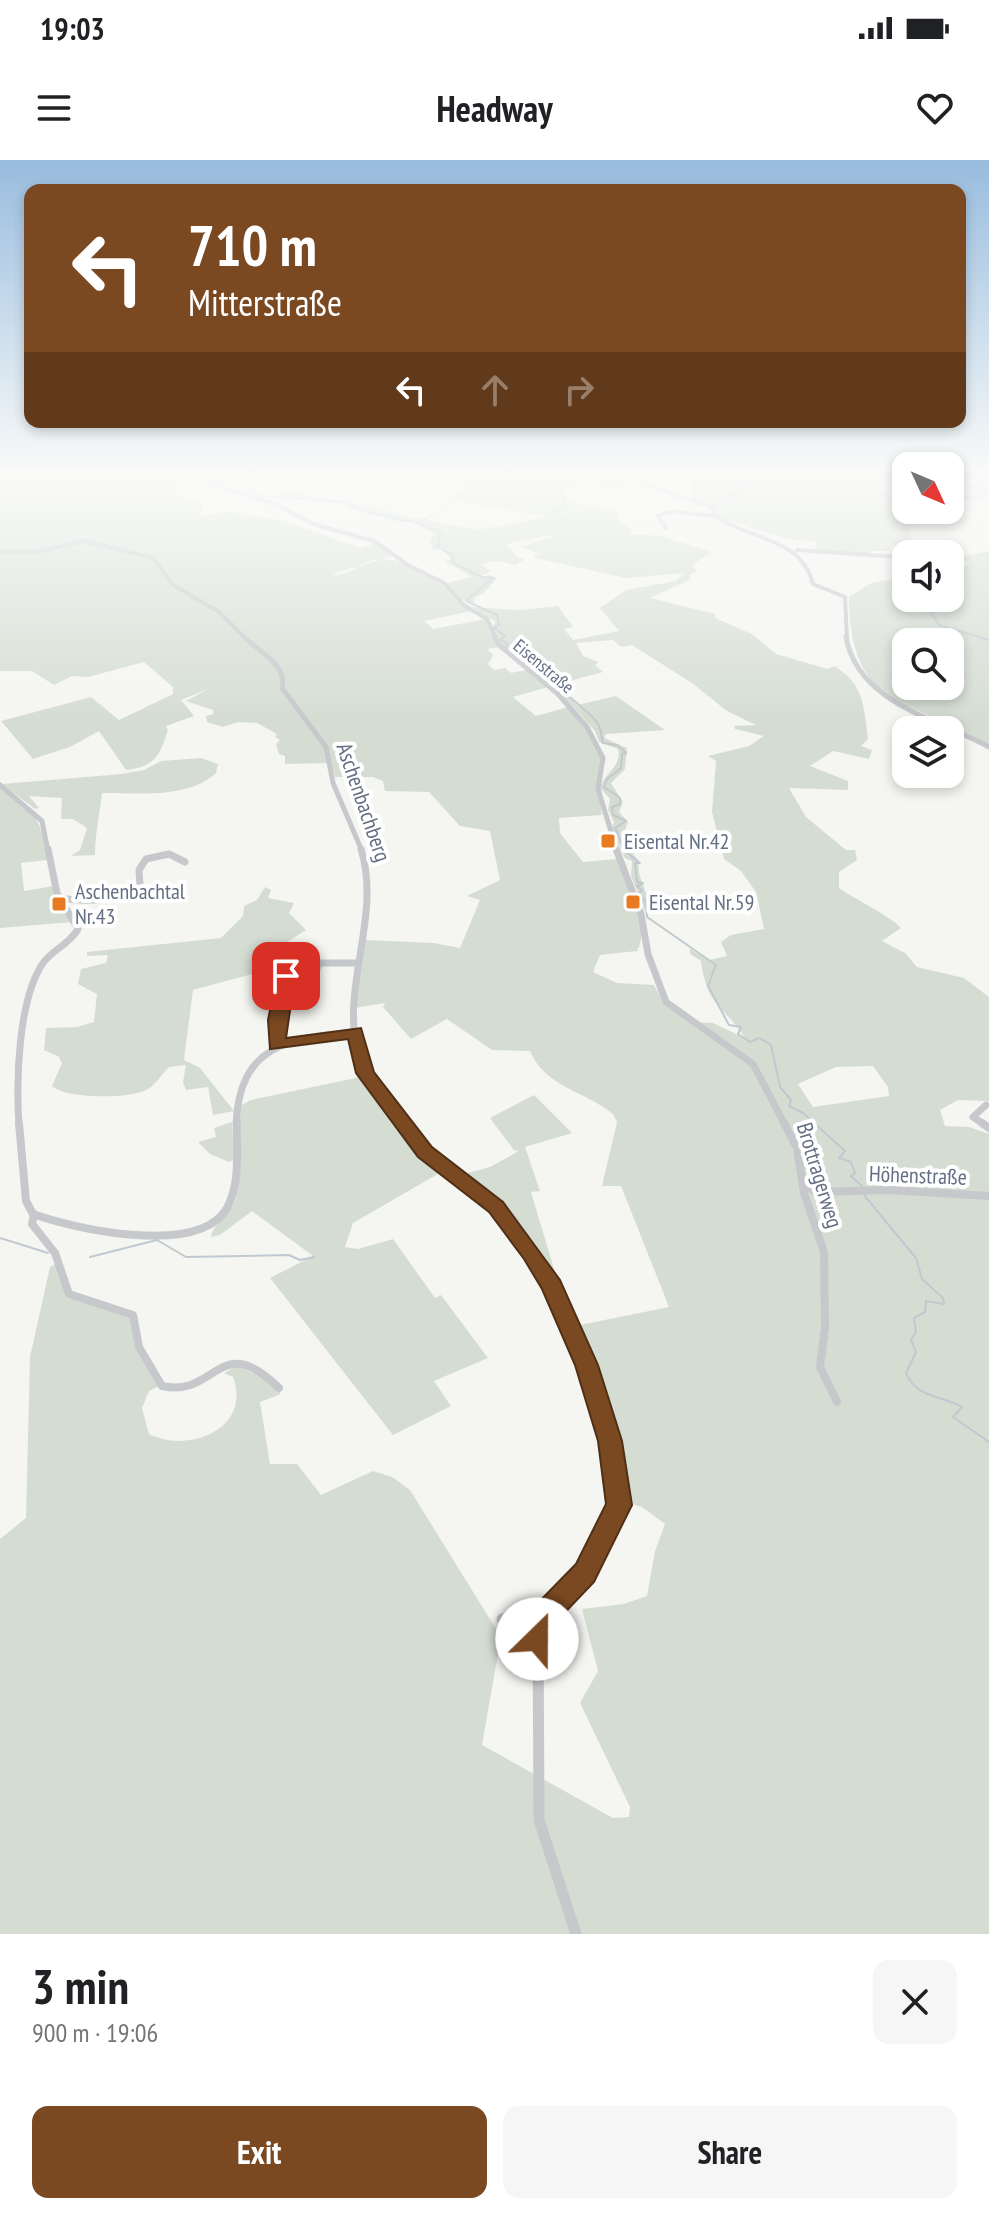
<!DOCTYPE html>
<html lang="en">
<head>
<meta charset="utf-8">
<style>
  body { margin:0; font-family:"PT Sans Narrow",sans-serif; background:#f6f6f6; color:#202124; height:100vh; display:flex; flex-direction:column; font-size:30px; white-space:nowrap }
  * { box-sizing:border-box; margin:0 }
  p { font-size:26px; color:#757577 }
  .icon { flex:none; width:44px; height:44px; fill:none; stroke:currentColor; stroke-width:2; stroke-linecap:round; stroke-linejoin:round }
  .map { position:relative; height:1774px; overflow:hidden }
  .side { display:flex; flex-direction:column; background:#fff; flex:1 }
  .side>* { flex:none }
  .top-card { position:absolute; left:24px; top:24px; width:942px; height:244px; border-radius:16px; box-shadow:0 4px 12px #0003; background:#7a4922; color:#fff; overflow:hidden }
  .needle { width:52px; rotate:134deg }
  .buttons { position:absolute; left:892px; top:292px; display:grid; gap:16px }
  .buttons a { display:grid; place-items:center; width:72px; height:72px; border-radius:16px; background:#fff; box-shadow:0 4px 12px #0003; font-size:40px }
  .pin { position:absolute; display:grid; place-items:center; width:68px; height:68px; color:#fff; margin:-34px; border-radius:16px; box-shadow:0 4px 12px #0006 }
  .me { position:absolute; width:88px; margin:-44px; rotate:23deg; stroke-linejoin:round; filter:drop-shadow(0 0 6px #0008) }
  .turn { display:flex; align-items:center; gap:28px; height:168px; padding:0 32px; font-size:36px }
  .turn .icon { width:104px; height:104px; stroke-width:2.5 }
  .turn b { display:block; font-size:56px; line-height:68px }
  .lanes { display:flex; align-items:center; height:76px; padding:0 32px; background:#0003; justify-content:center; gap:40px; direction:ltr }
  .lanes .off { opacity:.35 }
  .round { display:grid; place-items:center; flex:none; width:84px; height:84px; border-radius:16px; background:#f6f6f6 }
  .headline { display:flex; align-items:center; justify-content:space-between; height:136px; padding:0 32px }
  h1 { font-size:48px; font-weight:600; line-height:60px }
  .action { display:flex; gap:16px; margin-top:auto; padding:16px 32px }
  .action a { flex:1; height:92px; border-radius:16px; background:#7a4922; color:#fff; font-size:32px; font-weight:600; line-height:92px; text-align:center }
  .action a+a { background:#f6f6f6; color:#202124 }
  .status { display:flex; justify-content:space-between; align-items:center; height:56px; padding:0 40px; background:#fff; direction:ltr }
  .status svg { height:22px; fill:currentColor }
  header { display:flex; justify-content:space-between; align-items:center; height:104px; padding:0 32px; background:#fff; font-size:36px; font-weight:600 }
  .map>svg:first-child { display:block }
  .green { fill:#d5ddd3; fill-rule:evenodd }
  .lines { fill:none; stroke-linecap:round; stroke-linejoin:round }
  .stream { stroke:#c1c9d0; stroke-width:2 }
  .minor-far4 { stroke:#c6c8cc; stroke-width:4 }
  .minor-far3 { stroke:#c6c8cc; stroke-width:5 }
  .minor-far2 { stroke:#c6c8cc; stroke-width:7 }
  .minor-far1 { stroke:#c6c8cc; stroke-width:8 }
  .minor { stroke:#c6c8cc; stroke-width:11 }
  .route { fill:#7a4922; stroke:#4f2f16; stroke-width:2 }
  .poi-dot { fill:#e97a1f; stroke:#fff; stroke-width:3 }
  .labels { text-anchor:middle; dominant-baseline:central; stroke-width:8; stroke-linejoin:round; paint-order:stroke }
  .far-street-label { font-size:18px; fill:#646f84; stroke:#fff }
  .street-label { font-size:22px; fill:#646f84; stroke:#fff }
  .poi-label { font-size:22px; fill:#646f84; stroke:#fff; text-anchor:start }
</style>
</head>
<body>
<div class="status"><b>19:03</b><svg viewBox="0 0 49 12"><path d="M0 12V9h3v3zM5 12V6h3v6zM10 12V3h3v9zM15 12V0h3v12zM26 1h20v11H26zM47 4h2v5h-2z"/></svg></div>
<header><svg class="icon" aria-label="menu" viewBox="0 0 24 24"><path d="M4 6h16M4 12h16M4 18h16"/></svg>Headway<svg class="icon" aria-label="heart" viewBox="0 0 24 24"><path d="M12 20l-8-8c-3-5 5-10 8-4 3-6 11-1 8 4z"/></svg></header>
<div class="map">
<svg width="989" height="1774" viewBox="0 0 989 1774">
  <rect width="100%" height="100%" fill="#f5f6f2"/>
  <path class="green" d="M0 314H179L186 318 176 324 173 333 204 343 201 348 204 350 196 357 227 352 280 360 361 388 376 383 393 396 332 414C346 417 355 407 367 402 405 390 446 426 471 451L424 461 433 469 486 459 499 487 487 489 493 495 488 504 494 510 505 508 511 513 526 510 548 527 513 537 536 556 568 547C581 561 596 577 601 596 604 610 598 635 602 655L559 658 560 673 583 702 617 699C627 724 652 764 637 791L600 795 593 812 617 823 654 825 664 844 689 862 713 863 745 878C723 844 707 847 701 801L690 794V789L709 800 727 796 721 782 731 775 764 769 756 732 741 711 724 699 712 652 716 601 708 596 749 586 764 576 735 569 734 566 756 565 727 551 692 523 632 485 621 487 613 480 576 483 583 496 599 502 595 505 603 512 559 524 577 545 616 536 665 570 606 574 604 578 627 588 625 609 611 623 623 642 619 652 628 662 622 677 639 702C636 720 651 733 649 752L645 751 631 716 632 701 625 698 611 669 614 662 608 650 610 639 600 628C605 612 622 607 618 589L599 582 595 571 574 548 531 510 538 506H527L524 503 529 500 523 493C504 491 499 484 492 466L496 462 471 447 520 450 558 446 573 467 564 469 573 480 619 471 600 448 626 430 676 421 685 413 626 418 536 398 533 396 540 394 521 387 563 373 506 384 518 398 525 399 516 405 495 401 481 404 491 412 475 417 491 415 497 418 484 433 474 438 473 445 460 438 446 423 472 417 445 401 451 399 442 389 433 390 429 380 435 374 414 363 386 360 383 356 319 338 269 336 301 331 307 336 346 341 419 359 436 354 457 339 451 337 469 330 441 314H637L622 328 579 326V331H561L569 337 560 339 618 352 619 363 630 366 632 374 660 376 712 392 692 405 697 411 689 415 691 419 650 438 715 454V458L752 474 776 494 828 509 834 506C864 523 864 547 868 579L861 586 872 590 869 599 833 591 810 606 848 621V630L789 628 806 657 846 690H855L857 700 839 712V728C856 740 889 755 901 768L882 781 905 793 917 807 964 818 989 837V941L958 940 940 950 945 966 969 967 989 974V1774H0V1379L26 1358 30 1197 50 1107 57 1103 67 1135 133 1156 134 1180 159 1226 149 1231 142 1248 149 1274C189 1294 252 1269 233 1217L224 1213 237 1206 269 1220 281 1234 260 1242 270 1304H297L321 1335 373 1311 392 1317 410 1330 501 1477 482 1585 613 1658 629 1657 630 1647 580 1543 598 1511 582 1449 624 1444 647 1436 655 1391 665 1364 642 1347 616 1339 595 1239 547 1122 506 1062 461 1015 490 1007 519 991 514 990 490 958 534 935 572 973 525 987 540 1031 531 1032 560 1129 575 1166 669 1147 621 1026H602L617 962 613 954C585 931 545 927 530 891L492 890 447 859 411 879 383 847 385 843 354 848 365 780 434 783 460 788 480 740 467 736 500 720 490 671 460 666 429 632 385 631 383 621 373 617H335L331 603 285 604V596L279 594 276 584 280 580 275 577 277 574 257 563 238 562 223 567 207 562 206 556 213 554V550L186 541 208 529 181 540 194 556 166 566 168 570C160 595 155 607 126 610L99 571 70 587 33 599 1 561 91 537 119 560 173 534V527L144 502 88 517 72 516 54 525 32 511H0ZM457 341 542 355 548 357 478 370 426 360ZM873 906 888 927 889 936 813 947 798 924 836 907Z
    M694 314H851L879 321 878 326 886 332 906 337V350H936L909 368 912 386 891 385 890 391H869V396L816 391 817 381 791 380 718 358 714 349 697 340Z
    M989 391V585C910 537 850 552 849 437L871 423 906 417V438H950V411L970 403 961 397ZM906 482H950V526H906Z
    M201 598 218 604 216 613C188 639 137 633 102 633 100 653 95 673 95 695L71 696 80 690 87 668 73 659H61L62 638 29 636 39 648 35 649 2 624 122 614 144 610 161 601Z
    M0 627C36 653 41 657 47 700L21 703 24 731 53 726 73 762 0 768Z
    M265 727 271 730 268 738 294 743 289 753 306 770 284 784 270 804 256 813 193 830 184 900 200 908 234 951 213 955 208 927 186 930 183 922 186 905 169 907C162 914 155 926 146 930 130 939 65 939 52 926L62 903 59 897 44 890 46 868 77 867 94 862 97 834 78 824 81 809 106 803 108 795 87 796V792L221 778 243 756 244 746 257 740Z
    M296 804 323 805 307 841 288 842Z
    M363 913 443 1011 353 1063 345 1087 358 1089 393 1079 435 1138 441 1135 488 1198 434 1221 451 1246 393 1275 270 1118 313 1096 252 1051 220 1075 211 1077C214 1061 229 1056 235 1041 244 1013 239 975 240 946L251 940 356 918Z
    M232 962 234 999 229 1002 210 994 198 982 216 977 214 968Z"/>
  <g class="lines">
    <path class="stream" d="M174 314 186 317
      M972 314 989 317
      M200 318 241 324 260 336 343 342C369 359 411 355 441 373L437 386 453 396V403L482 417 493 418 466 441 497 455 499 465 494 468 505 476 500 480 507 483 506 489 527 492 534 498 528 504C539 512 593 554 598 564 601 569 602 578 603 583L617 585 626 593 622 594 621 608 607 619 604 627 620 638V644L612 647 613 655 626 661 615 668 625 691 640 703H635L637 722 643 723 637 726 642 730 639 733 644 739 641 740 646 742 647 757 716 805 708 826 729 865 741 867 738 874 750 882 759 878 771 885 780 927 791 940 789 946 803 953 845 991 839 998 851 1002 855 1013 851 1016 862 1026
      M561 329 566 341 556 353 566 359
      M928 448 939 465 989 480
      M864 1035 916 1098 922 1119 943 1138 944 1144 926 1141 925 1152 914 1158 916 1172 911 1180 916 1192 906 1213C916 1238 941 1235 962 1247L953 1257 989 1282
      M0 1078 48 1093
      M90 1097 157 1080 186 1097 289 1095 300 1100 314 1097"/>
    <path class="minor-far4" d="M181 314 277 345 316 365 374 381 408 405 444 423 465 446 487 459 496 479
      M616 314 713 348
      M693 314 694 341
      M728 314 745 331
      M854 314 906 315
      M950 317 989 320
      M950 325 989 328
      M950 336 981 338 989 329
      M713 348 715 356C750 380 801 377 813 424L845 437 847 479
      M713 348C747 316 797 316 841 314
      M666 368 658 356C679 346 692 357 713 355
      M797 390 899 397
      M0 392H38L84 381 153 398 173 425 219 452 246 479"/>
    <path class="minor-far3" d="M244 477C259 492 288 505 282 528L326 587 333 623 362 691
      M495 477 499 485 557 533 587 567 603 598 598 629 617 691
      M846 477C858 544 939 559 989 587
      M0 625 42 661 48 691"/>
    <path class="minor-far2" d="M361 689C383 760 336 832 361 904 368 926 389 947 403 965
      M616 689 641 754 648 794 666 842 753 904 785 965
      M59 738C87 742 116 742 140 726L139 710 146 699 169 694 185 702
      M298 803H357
      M277 885V860L286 816
      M19 965C16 921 18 840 43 803 53 789 69 785 78 769L57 733 48 689
      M236 965C239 885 288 878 355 872
      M985 965 973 957 986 945"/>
    <path class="minor-far1" d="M19 963 26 1041 33 1054C75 1069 199 1097 227 1048 241 1022 236 992 237 963
      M402 963C409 972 416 983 425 992 445 1011 474 1023 492 1044 561 1123 595 1218 617 1319
      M784 963 797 988 804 1033 824 1092 825 1168 820 1207 837 1242
      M982 963 989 968
      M803 1025 817 1032 887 1030 989 1036
      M34 1054 32 1064 55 1093 69 1134 133 1155 139 1187 162 1226C218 1238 218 1169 279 1228"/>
    <path class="minor" d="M502 1459 538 1462C574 1425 628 1373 616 1317
      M538 1462 539 1660 576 1774"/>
  </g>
  <linearGradient id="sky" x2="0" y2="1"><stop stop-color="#98bcde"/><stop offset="0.56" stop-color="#fafbf9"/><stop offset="1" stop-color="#fafbf9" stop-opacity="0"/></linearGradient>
  <rect width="989" height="562" fill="url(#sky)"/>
  <path class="route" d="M286 811 295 816 286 878 361 868 374 912 432 987 503 1042 560 1120 598 1205 622 1281 632 1345 594 1422 551 1467 547 1489 537 1493 527 1489 523 1479 528 1453 576 1404 606 1344 598 1281 575 1205 542 1129 524 1099 489 1052 418 997 356 913 348 879 270 889 268 860 277 816Z"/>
  <g class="poi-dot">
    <rect x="600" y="673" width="16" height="16" rx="4"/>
    <rect x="625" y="734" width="16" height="16" rx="4"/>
    <rect x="51" y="736" width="16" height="16" rx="4"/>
  </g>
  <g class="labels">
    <g class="far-street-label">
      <text transform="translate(544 506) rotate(40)">Eisenstraße</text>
    </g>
    <g class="street-label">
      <text transform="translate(364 642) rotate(71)">Aschenbachberg</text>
      <text transform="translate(820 1015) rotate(73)">Brottragerweg</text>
      <text transform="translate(918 1015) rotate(2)">Höhenstraße</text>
    </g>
    <g class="poi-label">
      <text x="624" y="681">Eisental Nr.42</text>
      <text x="75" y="731">Aschenbachtal<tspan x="75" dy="25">Nr.43</tspan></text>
      <text x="649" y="742">Eisental Nr.59</text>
    </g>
  </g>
</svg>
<div class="buttons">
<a><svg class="needle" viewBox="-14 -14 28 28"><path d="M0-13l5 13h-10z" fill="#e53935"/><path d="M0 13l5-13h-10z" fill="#757577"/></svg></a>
<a><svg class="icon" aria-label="sound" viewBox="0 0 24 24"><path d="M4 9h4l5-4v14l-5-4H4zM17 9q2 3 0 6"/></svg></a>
<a><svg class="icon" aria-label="search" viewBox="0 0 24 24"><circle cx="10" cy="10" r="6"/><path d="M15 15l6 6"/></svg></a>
<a><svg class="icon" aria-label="layers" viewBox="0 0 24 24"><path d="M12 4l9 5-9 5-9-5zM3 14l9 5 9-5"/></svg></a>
</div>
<div class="pin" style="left:286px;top:816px;background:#d93025"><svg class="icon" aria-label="arrive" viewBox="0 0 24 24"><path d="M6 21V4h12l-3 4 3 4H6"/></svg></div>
<svg class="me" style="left:537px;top:1479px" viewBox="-20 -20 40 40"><circle r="19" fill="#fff"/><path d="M0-13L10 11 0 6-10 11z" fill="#7a4922"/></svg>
<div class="top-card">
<div class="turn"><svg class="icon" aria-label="left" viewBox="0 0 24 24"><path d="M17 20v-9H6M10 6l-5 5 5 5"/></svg><div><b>710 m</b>Mitterstraße</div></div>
<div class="lanes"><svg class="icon" aria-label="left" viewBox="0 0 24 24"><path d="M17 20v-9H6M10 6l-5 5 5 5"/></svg><svg class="icon off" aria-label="ahead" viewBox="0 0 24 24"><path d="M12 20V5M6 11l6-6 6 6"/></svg><svg class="icon off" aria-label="right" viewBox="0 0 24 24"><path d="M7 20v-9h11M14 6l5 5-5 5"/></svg></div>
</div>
</div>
<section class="side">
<div class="headline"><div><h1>3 min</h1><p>900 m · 19:06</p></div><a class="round"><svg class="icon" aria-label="close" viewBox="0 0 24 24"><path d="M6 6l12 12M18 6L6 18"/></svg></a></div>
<div class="action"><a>Exit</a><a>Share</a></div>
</section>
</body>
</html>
